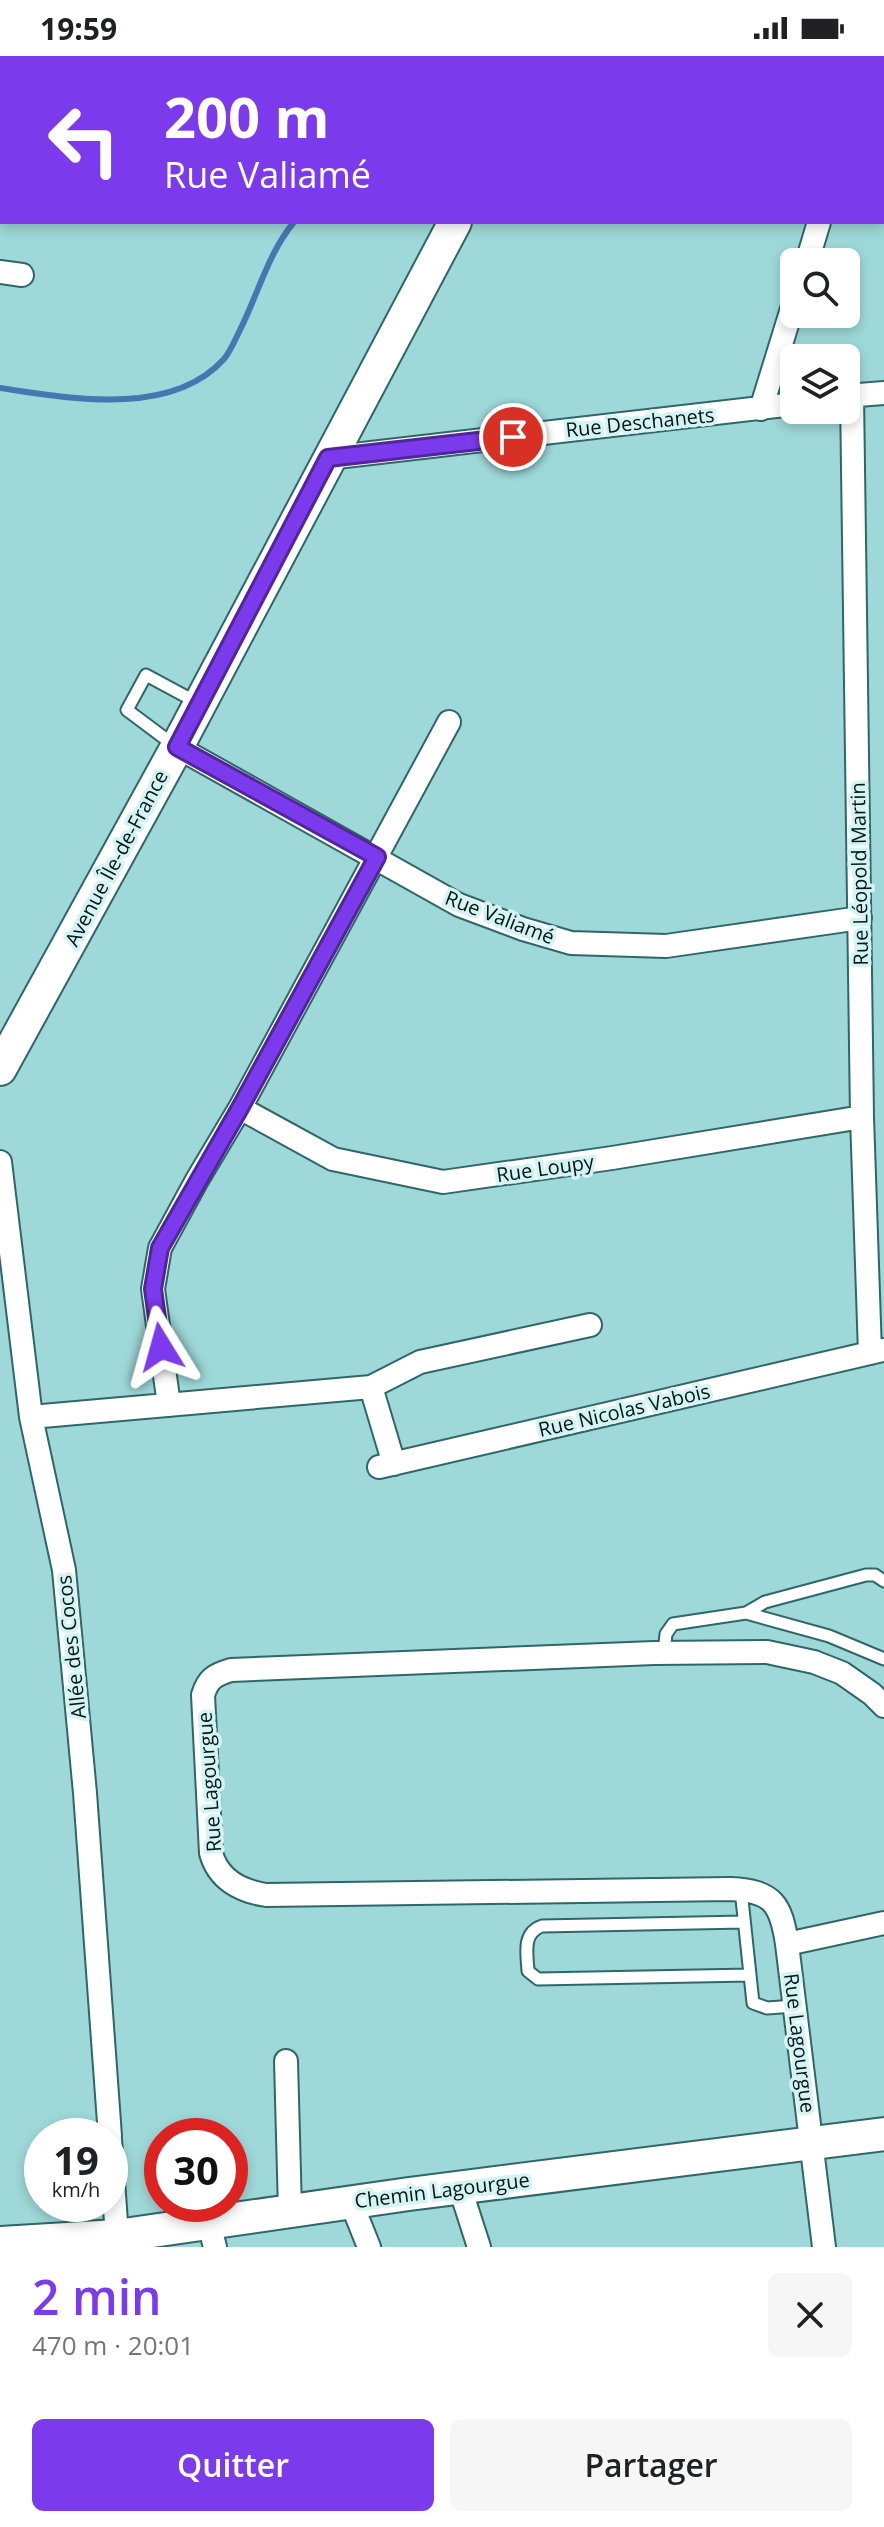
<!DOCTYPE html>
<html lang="fr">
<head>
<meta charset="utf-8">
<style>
  body { margin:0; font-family:"Open Sans",sans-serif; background:#f6f6f6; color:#202124; height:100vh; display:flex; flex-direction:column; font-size:30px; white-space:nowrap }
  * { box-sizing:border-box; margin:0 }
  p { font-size:26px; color:#757577 }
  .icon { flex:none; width:44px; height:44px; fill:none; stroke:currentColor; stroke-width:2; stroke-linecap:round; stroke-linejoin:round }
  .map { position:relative; height:2191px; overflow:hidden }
  .sheet { display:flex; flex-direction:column; background:#fff; flex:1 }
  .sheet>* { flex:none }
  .banner { position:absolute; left:0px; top:0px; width:884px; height:168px; box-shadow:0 4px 12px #0003; background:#7c3aed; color:#fff; overflow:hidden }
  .fabs { position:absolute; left:780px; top:192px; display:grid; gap:16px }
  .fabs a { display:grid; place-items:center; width:80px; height:80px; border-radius:12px; background:#fff; box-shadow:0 4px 12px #0003; font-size:40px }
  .speed { position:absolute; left:24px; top:2062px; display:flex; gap:16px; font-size:40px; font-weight:700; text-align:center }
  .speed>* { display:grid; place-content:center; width:104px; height:104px; border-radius:50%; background:#fff; box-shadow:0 4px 12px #0003; line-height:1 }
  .speed small { font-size:20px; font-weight:400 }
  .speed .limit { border:12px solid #d22; background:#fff; color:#111 }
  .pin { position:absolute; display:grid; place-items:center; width:68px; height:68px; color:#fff; margin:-34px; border:4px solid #fff; border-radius:50%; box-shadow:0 2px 8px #0007 }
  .me { position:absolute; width:88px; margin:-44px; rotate:352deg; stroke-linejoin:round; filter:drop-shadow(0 0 6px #0008) }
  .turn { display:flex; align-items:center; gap:28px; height:168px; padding:0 32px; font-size:36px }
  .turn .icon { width:104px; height:104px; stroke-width:2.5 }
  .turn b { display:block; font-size:56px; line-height:68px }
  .round { display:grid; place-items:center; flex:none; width:84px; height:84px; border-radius:12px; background:#f6f6f6 }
  .headline { display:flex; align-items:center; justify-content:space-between; height:136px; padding:0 32px }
  h1 { font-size:48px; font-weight:600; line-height:60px; color:#7c3aed }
  .button { display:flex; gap:16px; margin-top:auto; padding:16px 32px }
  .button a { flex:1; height:92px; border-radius:12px; background:#7c3aed; color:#fff; font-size:32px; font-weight:600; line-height:92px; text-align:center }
  .button a+a { background:#f6f6f6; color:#202124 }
  .status { display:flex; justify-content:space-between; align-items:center; height:56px; padding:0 40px; background:#fff; direction:ltr }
  .status svg { height:22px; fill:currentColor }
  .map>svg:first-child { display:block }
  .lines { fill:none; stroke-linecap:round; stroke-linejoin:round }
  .stream { stroke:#4777b1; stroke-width:6 }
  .lane-casing { stroke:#2f6768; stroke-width:15 }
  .street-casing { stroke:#2f6768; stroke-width:26 }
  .secondary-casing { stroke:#2f6768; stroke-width:36 }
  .lane { stroke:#fff; stroke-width:11 }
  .street { stroke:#fff; stroke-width:22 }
  .secondary { stroke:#fff; stroke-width:32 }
  .route-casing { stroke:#51269a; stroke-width:20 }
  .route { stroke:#7c3aed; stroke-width:14 }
  .labels { text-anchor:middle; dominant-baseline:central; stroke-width:7; stroke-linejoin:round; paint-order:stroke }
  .street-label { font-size:20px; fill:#021818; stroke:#d6f3f3 }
</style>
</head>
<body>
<div class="status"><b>19:59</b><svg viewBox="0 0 49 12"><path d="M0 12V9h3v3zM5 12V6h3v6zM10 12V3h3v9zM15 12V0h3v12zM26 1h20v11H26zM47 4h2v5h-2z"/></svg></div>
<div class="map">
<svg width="884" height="2191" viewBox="0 0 884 2191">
  <rect width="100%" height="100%" fill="#9ed8d8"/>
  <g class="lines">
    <path class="stream" d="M391 2 392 0
      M0 332C68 342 171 362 224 303 230 296 235 284 239 276 258 239 267 199 294 166"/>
    <defs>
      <path id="lane" d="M175 690 127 654 146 619 198 647
        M746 1557 829 1580 884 1603
        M664 1597 666 1578 673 1568 746 1557 765 1546 866 1519H875L884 1525
        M741 1834 753 1947 767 1952 795 1950
        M744 1866 542 1870C522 1877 527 1897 528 1915L538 1923 750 1919"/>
      <path id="street" d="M772 0 774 2
        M807 206 819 166
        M0 216 22 219
        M852 339 862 1061 870 1297
        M846 340 884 337
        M761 353 794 246
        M328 402 794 348
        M177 691 459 849 523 873 571 887 666 890 860 862
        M240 1052 333 1103 443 1126 612 1102 862 1061
        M0 1106 31 1361 64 1514 85 1737 110 2080
        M371 1331 394 1408
        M169 1349 153 1233 160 1192 197 1124 240 1052 449 666
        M31 1361 371 1331 420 1306 590 1269
        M379 1411 883 1294
        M787 1888 884 1867
        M286 2005 290 2155
        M110 2083 117 2180
        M460 2132 479 2191
        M351 2146 369 2191
        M209 2168 215 2191
        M824 2191 787 1888C781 1848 773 1835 731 1833L266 1839C240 1835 218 1823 211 1797L203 1639C208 1623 214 1619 231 1614L654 1597 767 1596 814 1606 842 1617 872 1638 884 1650"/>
      <path id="secondary" d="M543 2 544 0
        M0 1013 177 691 455 166
        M0 2187 117 2180 409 2138 884 2078"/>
    </defs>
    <use href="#lane" class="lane-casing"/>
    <use href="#street" class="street-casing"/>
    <use href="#secondary" class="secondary-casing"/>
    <use href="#lane" class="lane"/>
    <use href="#street" class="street"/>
    <use href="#secondary" class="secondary"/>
  </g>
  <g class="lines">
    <defs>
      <path id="route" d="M161 1291 153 1233 160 1192 240 1052 377 801 177 691 328 402 513 381"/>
    </defs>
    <use href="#route" class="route-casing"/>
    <use href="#route" class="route"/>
  </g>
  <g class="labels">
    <g class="street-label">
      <text transform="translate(640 366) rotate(-6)">Rue Deschanets</text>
      <text transform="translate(116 802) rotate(-62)">Avenue Île-de-France</text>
      <text transform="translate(859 818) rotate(-91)">Rue Léopold Martin</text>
      <text transform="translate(500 861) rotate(21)">Rue Valiamé</text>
      <text transform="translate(545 1112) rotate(-8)">Rue Loupy</text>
      <text transform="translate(624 1354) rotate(-13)">Rue Nicolas Vabois</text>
      <text transform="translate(71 1591) rotate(-96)">Allée des Cocos</text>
      <text transform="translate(209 1726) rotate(-94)">Rue Lagourgue</text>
      <text transform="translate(800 1987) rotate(83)">Rue Lagourgue</text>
      <text transform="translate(442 2134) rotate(-7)">Chemin Lagourgue</text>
    </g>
  </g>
</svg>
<div class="fabs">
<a><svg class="icon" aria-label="search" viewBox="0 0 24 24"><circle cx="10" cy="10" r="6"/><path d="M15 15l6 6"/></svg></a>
<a><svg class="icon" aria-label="layers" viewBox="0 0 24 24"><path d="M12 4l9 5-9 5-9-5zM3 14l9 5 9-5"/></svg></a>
</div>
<div class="speed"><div>19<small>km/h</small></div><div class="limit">30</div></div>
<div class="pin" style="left:513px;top:381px;background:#d93025"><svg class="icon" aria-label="arrive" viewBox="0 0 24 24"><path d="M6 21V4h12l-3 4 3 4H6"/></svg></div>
<svg class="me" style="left:161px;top:1291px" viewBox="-20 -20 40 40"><path d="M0-17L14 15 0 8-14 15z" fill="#7c3aed" stroke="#fff" stroke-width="4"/></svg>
<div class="banner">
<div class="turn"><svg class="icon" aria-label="left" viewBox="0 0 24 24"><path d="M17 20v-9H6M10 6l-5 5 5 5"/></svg><div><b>200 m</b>Rue Valiamé</div></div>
</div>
</div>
<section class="sheet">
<div class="headline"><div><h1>2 min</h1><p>470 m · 20:01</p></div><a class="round"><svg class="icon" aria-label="close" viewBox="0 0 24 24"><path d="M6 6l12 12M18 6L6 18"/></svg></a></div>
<div class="button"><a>Quitter</a><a>Partager</a></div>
</section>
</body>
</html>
